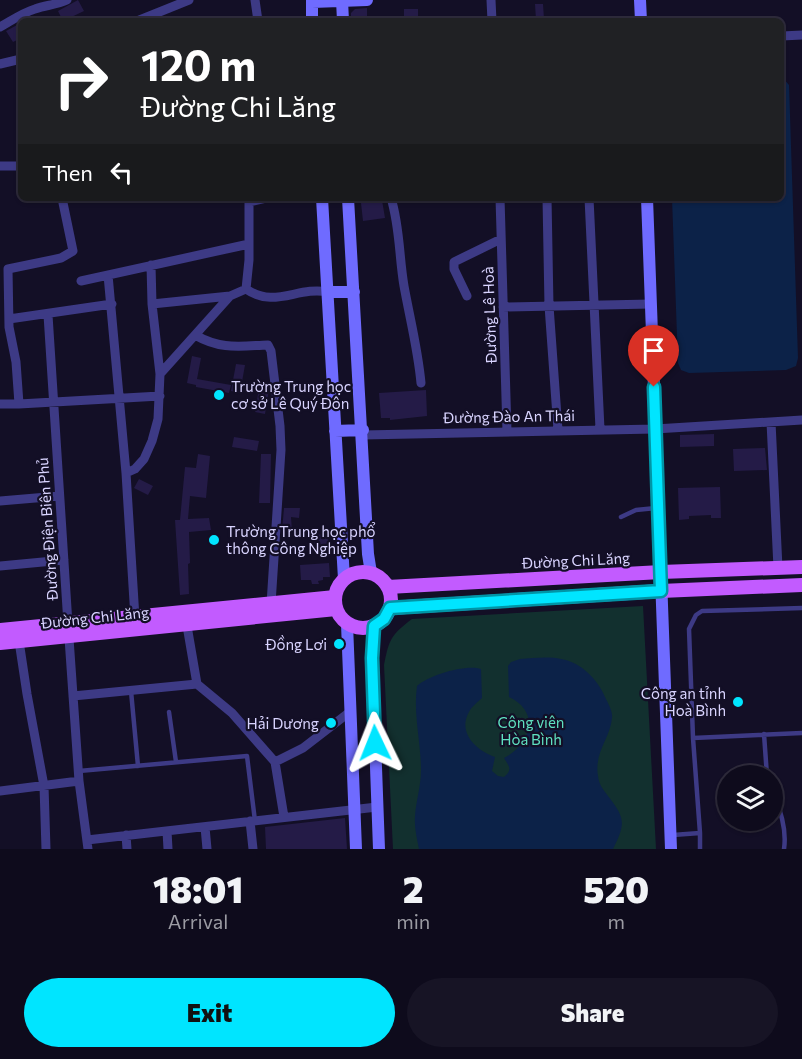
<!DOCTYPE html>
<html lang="en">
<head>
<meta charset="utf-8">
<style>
  body { margin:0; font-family:Commissioner,sans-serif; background:#171425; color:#f1f3f6; height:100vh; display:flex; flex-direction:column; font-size:22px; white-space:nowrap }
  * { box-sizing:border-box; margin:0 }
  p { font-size:20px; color:#9b9ba3 }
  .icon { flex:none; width:33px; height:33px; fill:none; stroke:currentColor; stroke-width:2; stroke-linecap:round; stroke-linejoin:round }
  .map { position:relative; height:849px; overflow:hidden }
  .panel { display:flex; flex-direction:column; background:#0e0b1c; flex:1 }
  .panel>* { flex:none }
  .hud { position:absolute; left:18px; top:18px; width:766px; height:183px; border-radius:9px; box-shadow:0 2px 4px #0004,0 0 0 2px #2e2b3b; background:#202124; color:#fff; overflow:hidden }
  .tools { position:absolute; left:717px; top:765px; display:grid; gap:12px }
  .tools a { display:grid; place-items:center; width:66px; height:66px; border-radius:50%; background:#0e0b1c; box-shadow:0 2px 4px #0004,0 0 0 2px #2e2b3b; font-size:30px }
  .pin { position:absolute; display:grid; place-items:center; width:51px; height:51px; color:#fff; margin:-62px -26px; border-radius:50% 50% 50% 0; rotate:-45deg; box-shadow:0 0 6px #0007 }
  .pin .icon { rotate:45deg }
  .me { position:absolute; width:66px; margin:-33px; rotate:358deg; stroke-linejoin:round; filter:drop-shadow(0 0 4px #0008) }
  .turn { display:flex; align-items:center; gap:21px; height:126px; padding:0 24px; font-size:27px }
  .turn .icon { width:78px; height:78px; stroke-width:2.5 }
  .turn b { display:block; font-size:42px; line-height:51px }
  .then { display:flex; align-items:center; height:57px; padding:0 24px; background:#0003; gap:12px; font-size:22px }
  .eta { display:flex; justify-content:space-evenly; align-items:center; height:102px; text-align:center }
  .eta b { font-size:36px; font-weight:800; line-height:42px }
  .button { display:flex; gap:12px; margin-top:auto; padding:12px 24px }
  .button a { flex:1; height:69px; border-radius:36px; background:#00e5ff; color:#111; font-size:24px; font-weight:800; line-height:69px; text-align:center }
  .button a+a { background:#171425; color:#f1f3f6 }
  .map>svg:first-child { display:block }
  .green { fill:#12302f }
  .water { fill:#0c2248 }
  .building { fill:#241b47 }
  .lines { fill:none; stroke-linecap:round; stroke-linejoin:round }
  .lane { stroke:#3d3a85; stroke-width:4.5 }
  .street { stroke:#3d3a85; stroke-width:9 }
  .secondary { stroke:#6f6bff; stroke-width:12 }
  .primary { stroke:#c25bff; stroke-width:14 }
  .route-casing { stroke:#0095a6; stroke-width:15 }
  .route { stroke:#00e5ff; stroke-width:10 }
  .poi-dot { fill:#00e5ff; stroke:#130f26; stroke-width:2 }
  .labels { text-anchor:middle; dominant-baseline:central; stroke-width:4.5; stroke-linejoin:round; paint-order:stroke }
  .street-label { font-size:15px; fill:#d9d4ff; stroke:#130f26 }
  .poi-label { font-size:15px; fill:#d9d4ff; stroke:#130f26; text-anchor:end }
  .park-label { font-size:15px; fill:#5fe0c0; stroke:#130f26 }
</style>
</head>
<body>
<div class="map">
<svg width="802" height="849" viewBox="0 0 802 849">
  <rect width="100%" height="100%" fill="#130f26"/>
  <path class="green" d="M643 606 656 849H393L384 665C389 639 391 635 412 619Z"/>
  <path class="water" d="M782 77 789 85 798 358 796 366 786 370 689 373 681 370 678 363 672 198H782Z
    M520 659C533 658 549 656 561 659 581 662 598 680 605 697 608 703 613 712 612 718 610 739 594 752 598 776 599 785 603 789 608 796 625 818 626 823 613 849H419C417 839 414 827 415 816 416 801 421 786 421 770 421 742 413 714 417 686 429 675 466 664 481 669L482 698C478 702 472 706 469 712 457 733 477 751 495 757L492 771 498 776 504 777C513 770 509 766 504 758 531 744 541 712 509 697L508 666 511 662Z"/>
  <path class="building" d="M78 0 84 11 63 21 58 11Z
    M535 4H543L544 19 536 20Z
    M367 8V21H351V13L355 9Z
    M404 9H418V21H404Z
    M19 24 21 27V38L13 42 6 31Z
    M382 200 385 218 363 221 361 203Z
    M192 356 201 358 197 379 231 385 229 393 196 387V385L187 383Z
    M236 364 245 365 240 393 231 391Z
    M259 388 269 389 265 414 255 412Z
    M426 390 427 416 390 420V418H381L379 393Z
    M714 434V446L680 447V435Z
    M234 437 259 441 257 451 232 447Z
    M765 448 767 470 734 471 733 449Z
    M198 454 210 456 206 498 190 496 188 519 209 518 211 530 189 532 190 563 188 564 189 594 180 595 175 520H180L185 467 196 468Z
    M261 454H271L270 503H259Z
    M139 479 153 486 148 495 134 488Z
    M720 487 721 518H711V515L689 516V519L679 520 678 488Z
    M284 508H300L299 518 291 517 292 531H282Z
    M328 534 329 549 315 550 314 535Z
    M329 563 330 577H323V580L318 581 319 584H312L311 580H301L300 565Z
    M345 818 347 849H266L265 827Z"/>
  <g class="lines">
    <path class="lane" d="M621 517 636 510 656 508
      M131 691 138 766
      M169 712 176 762
      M764 734 767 776
      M693 738 689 629 696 615 702 611 802 608
      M79 771 247 756 255 821
      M772 790C780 809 787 829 784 849
      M700 833V849
      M673 835 700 833 693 738 802 733"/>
    <path class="street" d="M255 0 258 21
      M491 0 492 21
      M137 21 189 0
      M0 27C11 21 22 13 35 9 46 5 56 5 67 0
      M782 36 802 35
      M0 64 21 59
      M0 166H21
      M391 198C400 227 399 257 404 286 410 319 418 350 421 383
      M500 198 507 431
      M547 198 549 306 558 430
      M589 198 600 429
      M151 265 152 304 160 374
      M108 275 126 473
      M81 281 249 244
      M246 289C275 309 297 286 328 292
      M467 296 454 269V262L501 239
      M152 304 230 296
      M503 307 651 304
      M48 315 68 624 79 781 88 849
      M9 319 112 304
      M195 335C221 350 240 346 268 345L271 351 280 426 281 450 271 604
      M0 404H19L16 362 9 327 8 269 61 258 73 251 62 198
      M19 404 160 396
      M771 422 778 568
      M363 435 655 429 802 420
      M0 501 59 496
      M0 566 64 560
      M135 618 126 473 135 469 144 459 152 441 158 419 160 374 230 296 246 289 249 260V202L266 198
      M186 620 197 684 232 713 275 762 284 817
      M19 641 27 694 44 786 46 849
      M73 696 197 684
      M275 762 303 748 351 711
      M0 791 79 781
      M250 821 253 849
      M205 827 207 849
      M167 831 168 849
      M126 835 127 849
      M87 840 377 807"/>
    <path class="secondary" d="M312 0V21
      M342 0 343 21
      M640 0 641 21
      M312 2 367 0
      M322 198 344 579
      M348 198 368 554 371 573
      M647 198 671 849
      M328 292H354
      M335 431 363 430
      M347 624 356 849
      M374 626 372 658 379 849"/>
    <path class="primary" d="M335 600a28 28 0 1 1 56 0a28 28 0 1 1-56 0Z
      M388 587 661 572 802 567
      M390 608 661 591 802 585
      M0 630 335 597
      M0 643 336 609"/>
  </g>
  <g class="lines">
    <defs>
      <path id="route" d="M375 743 372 658 374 626 384 619 390 608 661 591 654 387"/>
    </defs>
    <use href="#route" class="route-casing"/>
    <use href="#route" class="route"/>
  </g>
  <g class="poi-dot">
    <circle cx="219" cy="395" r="6"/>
    <circle cx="214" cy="540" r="6"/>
    <circle cx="339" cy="644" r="6"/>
    <circle cx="738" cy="702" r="6"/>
    <circle cx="331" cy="723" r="6"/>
  </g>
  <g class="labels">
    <g class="street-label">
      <text transform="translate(489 315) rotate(-92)">Đường Lê Hoà</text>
      <text transform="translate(509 416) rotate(-1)">Đường Đào An Thái</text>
      <text transform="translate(47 529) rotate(-94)">Đường Điện Biên Phủ</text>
      <text transform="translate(576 560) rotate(-3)">Đường Chi Lăng</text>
      <text transform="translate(95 617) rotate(-6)">Đường Chi Lăng</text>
    </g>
    <g class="poi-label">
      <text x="231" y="386" text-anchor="start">Trường Trung học<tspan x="231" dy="17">cơ sở Lê Quý Đôn</tspan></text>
      <text x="226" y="531" text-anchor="start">Trường Trung học phổ<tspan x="226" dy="17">thông Công Nghiệp</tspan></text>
      <text x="327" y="644">Đồng Lơi</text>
      <text x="726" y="693">Công an tỉnh<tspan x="726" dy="17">Hoà Bình</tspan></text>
      <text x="319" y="723">Hải Dương</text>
    </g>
    <g class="park-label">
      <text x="531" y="722">Công viên<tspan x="531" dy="17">Hòa Bình</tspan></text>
    </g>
  </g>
</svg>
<div class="tools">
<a><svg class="icon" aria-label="layers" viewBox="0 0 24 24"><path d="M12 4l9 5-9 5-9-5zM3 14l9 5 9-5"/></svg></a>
</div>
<div class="pin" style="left:654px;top:387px;background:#d93025"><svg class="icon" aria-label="arrive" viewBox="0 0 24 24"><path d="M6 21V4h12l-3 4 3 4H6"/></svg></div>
<svg class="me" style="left:375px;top:743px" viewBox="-20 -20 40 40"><path d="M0-17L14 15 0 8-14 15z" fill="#00e5ff" stroke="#fff" stroke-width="4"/></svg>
<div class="hud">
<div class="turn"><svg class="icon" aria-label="right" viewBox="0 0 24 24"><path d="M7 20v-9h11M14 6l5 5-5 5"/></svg><div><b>120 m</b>Đường Chi Lăng</div></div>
<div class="then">Then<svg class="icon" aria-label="left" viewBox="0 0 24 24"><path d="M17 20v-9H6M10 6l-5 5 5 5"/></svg></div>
</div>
</div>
<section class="panel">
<div class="eta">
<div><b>18:01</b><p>Arrival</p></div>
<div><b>2</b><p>min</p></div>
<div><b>520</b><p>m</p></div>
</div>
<div class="button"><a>Exit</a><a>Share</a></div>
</section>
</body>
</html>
